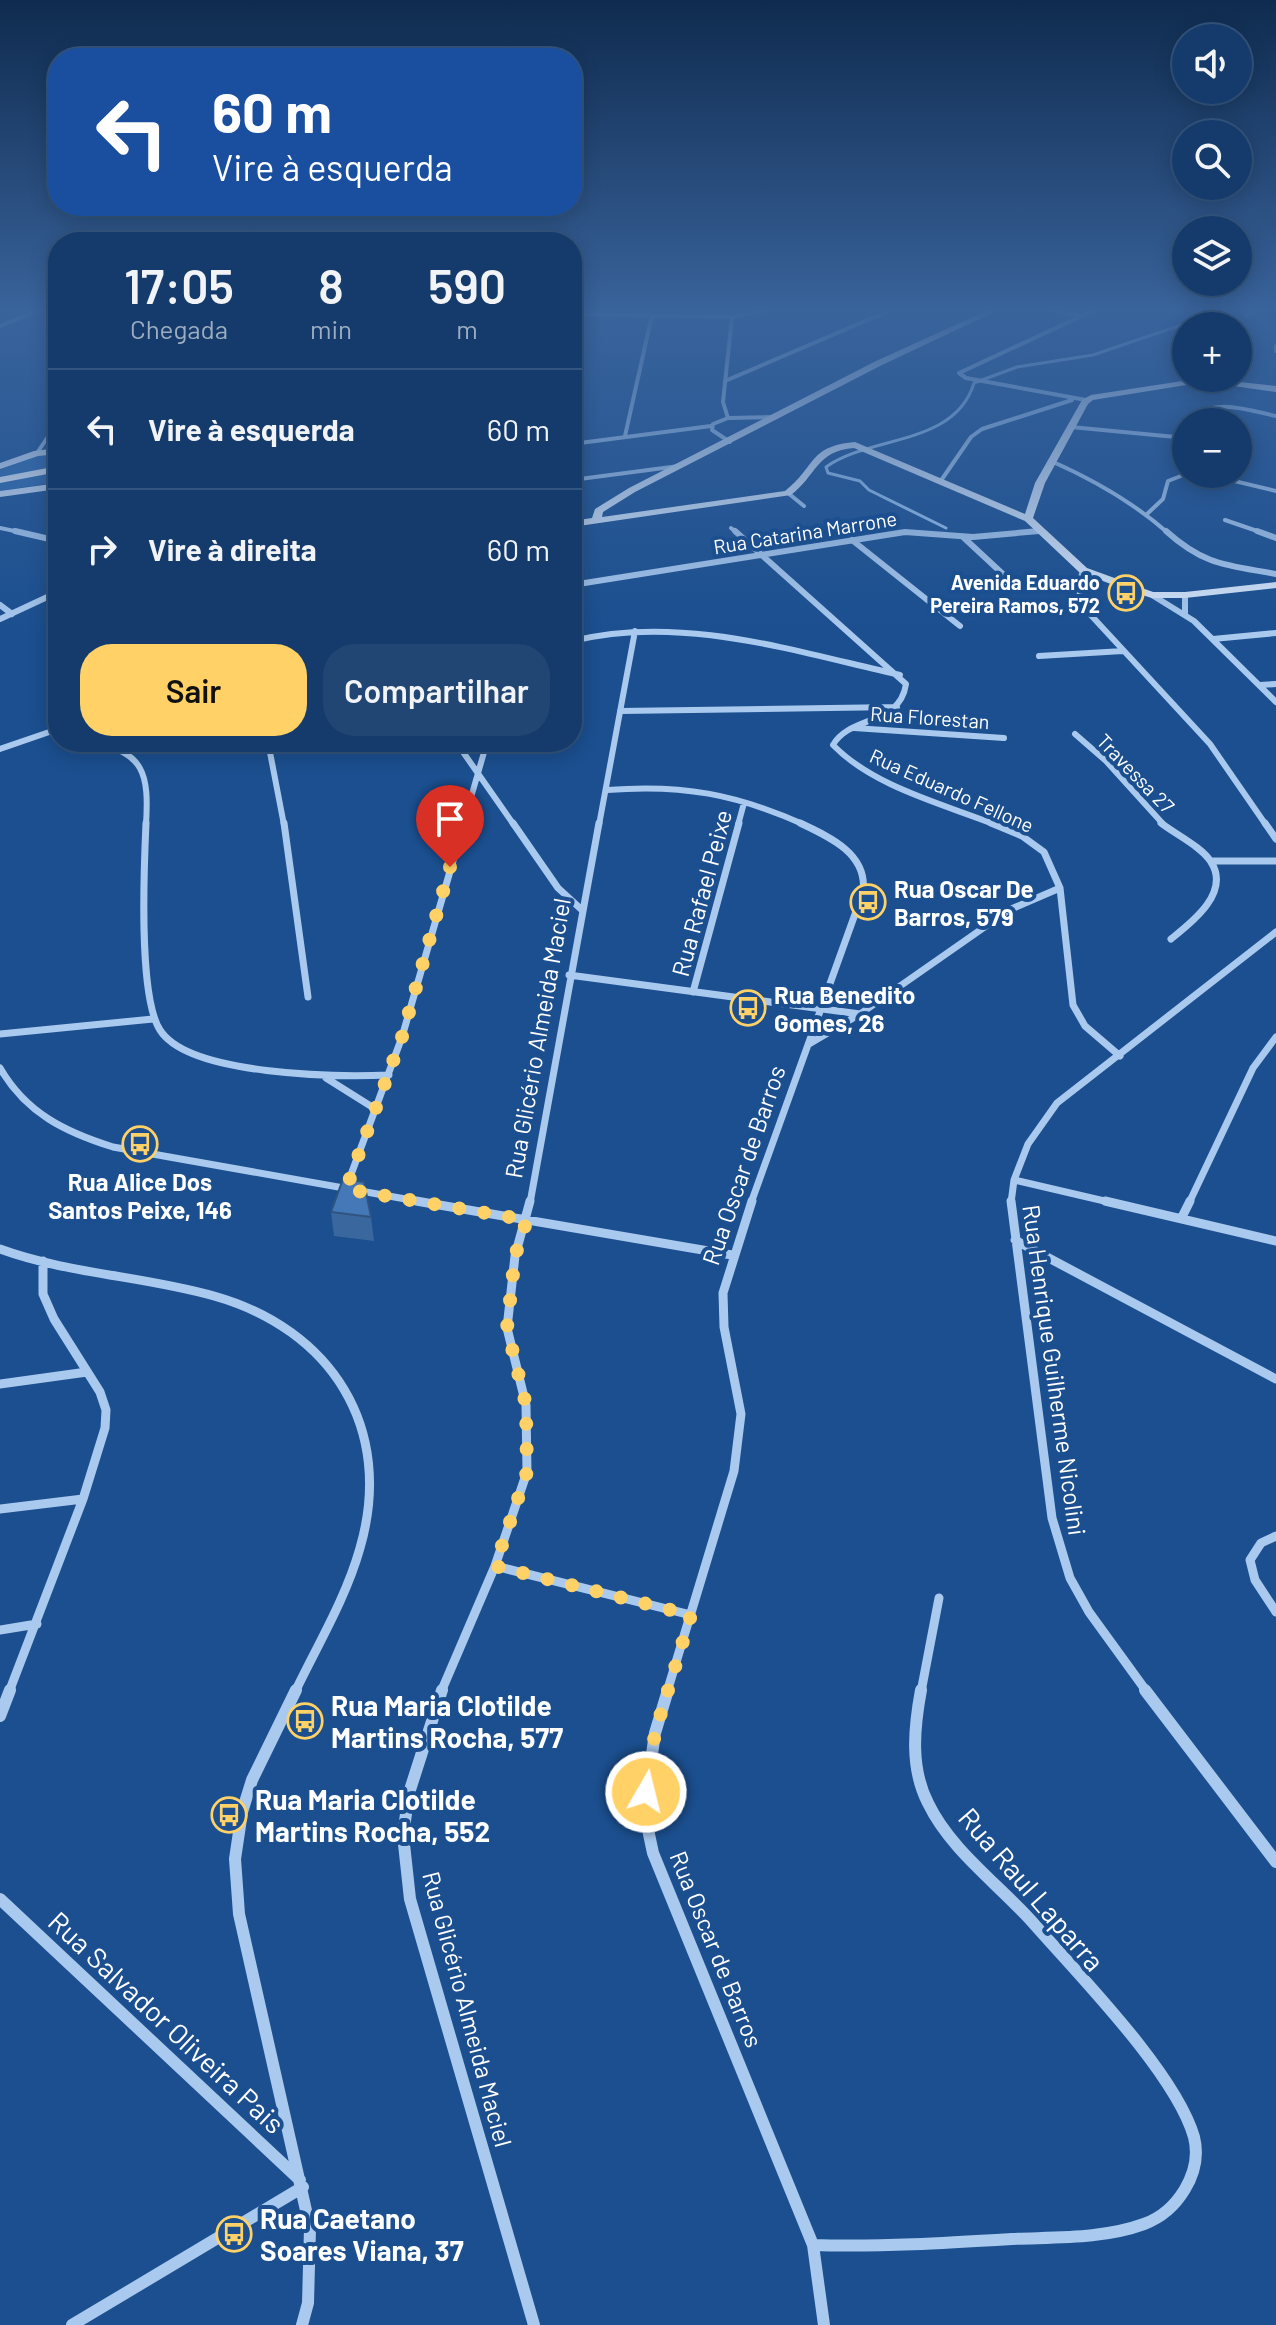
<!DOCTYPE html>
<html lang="pt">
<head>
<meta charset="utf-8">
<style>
  body { margin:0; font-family:Barlow,sans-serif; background:#214673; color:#f1f3f6; height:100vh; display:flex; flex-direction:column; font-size:30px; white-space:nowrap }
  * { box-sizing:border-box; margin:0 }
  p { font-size:26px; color:#9dadc1 }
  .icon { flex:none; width:44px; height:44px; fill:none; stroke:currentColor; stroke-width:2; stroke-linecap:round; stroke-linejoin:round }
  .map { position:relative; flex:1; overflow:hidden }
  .panel { position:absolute; left:48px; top:232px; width:534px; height:520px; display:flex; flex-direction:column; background:#143b6b; border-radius:32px; box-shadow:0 4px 20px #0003,0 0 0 2px #33557e }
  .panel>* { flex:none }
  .hud { position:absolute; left:48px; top:48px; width:534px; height:168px; border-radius:32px; box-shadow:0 4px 20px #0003,0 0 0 2px #33557e; background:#1a4fa0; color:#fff; overflow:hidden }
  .fabs { position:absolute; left:1172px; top:24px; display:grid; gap:16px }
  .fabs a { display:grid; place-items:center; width:80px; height:80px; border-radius:50%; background:#143b6b; box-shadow:0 4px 20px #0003,0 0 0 2px #33557e; font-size:40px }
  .pin { position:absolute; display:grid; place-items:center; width:68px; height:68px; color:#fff; margin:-82px -34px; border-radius:50% 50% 50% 0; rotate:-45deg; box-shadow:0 0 8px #0007 }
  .pin .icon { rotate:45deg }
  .me { position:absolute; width:88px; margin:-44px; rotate:8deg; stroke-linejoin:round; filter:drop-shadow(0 0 6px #0008) }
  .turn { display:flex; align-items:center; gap:28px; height:168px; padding:0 32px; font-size:36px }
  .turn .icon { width:104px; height:104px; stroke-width:2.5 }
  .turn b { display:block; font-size:56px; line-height:68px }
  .eta { display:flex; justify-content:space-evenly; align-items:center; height:136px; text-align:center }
  .eta b { font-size:48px; font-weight:600; line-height:56px }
  .button { display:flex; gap:16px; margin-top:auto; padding:16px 32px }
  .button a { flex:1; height:92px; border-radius:32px; background:#ffd166; color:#111; font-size:32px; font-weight:600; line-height:92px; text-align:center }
  .button a+a { background:#214673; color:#f1f3f6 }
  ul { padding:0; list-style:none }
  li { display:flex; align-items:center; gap:24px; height:120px; padding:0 32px; border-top:2px solid #33557e }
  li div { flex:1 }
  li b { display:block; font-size:30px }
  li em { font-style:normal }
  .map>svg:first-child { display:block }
  .green { fill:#2e69ad }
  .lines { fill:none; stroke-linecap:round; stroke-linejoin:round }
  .stream { stroke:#9cc4f0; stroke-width:3 }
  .street-far4 { stroke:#a9c9ee; stroke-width:4 }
  .street-far3 { stroke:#a9c9ee; stroke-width:6 }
  .street-far2 { stroke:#a9c9ee; stroke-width:7 }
  .street-far1 { stroke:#a9c9ee; stroke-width:9 }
  .street { stroke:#a9c9ee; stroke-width:12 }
  .secondary { fill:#d6e6fa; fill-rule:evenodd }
  .primary { fill:#f0f6ff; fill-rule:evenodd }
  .wall { fill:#3a679d }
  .building { fill:#4478b7; stroke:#305480; stroke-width:2 }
  .route { stroke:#ffd166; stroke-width:14; stroke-dasharray:0 25.2 }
  .labels { text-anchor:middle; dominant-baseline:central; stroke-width:8; stroke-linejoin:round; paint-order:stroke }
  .far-street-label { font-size:20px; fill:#fff; stroke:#1b4f8f }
  .far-poi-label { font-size:20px; font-weight:bold; fill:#fff; stroke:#1b4f8f; text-anchor:end }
  .poi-label { font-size:24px; font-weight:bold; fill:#fff; stroke:#1b4f8f; text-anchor:start }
  .street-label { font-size:24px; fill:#fff; stroke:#1b4f8f }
  .near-poi-label { font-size:28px; font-weight:bold; fill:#fff; stroke:#1b4f8f; text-anchor:start }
  .near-street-label { font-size:28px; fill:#fff; stroke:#1b4f8f }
</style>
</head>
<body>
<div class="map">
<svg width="1276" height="2325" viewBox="0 0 1276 2325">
  <rect width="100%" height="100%" fill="#1b4f8f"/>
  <path class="green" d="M36 454H58V482L0 491V469Z"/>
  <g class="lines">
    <path class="stream" d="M946 528 869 490 860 481 828 473 826 467C871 435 955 446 974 383L1017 367 1093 355 1190 322 1201 314 1197 307"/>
    <path class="street-far4" d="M1035 307 1081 316
      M572 314 732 317 781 307
      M1246 316 1255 307
      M0 326 47 307
      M1276 346V351
      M725 381 898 307
      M1086 400 966 378 959 373 1101 307
      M728 418 723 402 732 317
      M1192 422 1191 417C1217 398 1247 410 1276 416
      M1071 427 1186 438
      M625 436 652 315
      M730 442 712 430 713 424 728 418 776 417
      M572 444 711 426
      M37 453 58 422
      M1051 461C1094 480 1133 502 1168 533
      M1205 474 1276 491
      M572 480 679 466
      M940 482 971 437 982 429 1072 400
      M788 493 804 506
      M1147 514 1163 499 1168 481 1186 474
      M1225 520 1263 533
      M0 528 24 533
      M731 528 737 533
      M897 533H923
      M1016 533 1043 531"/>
    <path class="street-far3" d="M15 531 58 541
      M735 531 906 684C900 726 850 715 833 745 874 787 943 804 996 825
      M1166 531C1205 566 1227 565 1276 574
      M1257 531 1276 538
      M963 537 1005 576 1010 589
      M852 540 960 626
      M1083 570 1078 589 1088 612 1210 744 1266 825
      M572 585 905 532 973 537 1039 531
      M1152 595 1194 621 1276 702
      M1185 595V614
      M0 605 12 614
      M0 619 58 592
      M1213 639 1276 633
      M572 641C681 614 793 651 900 675
      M1039 656 1123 651
      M1260 685 1276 684
      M620 711 897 707
      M854 728 1004 738
      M1075 734 1106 761 1164 825
      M91 742C145 752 149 774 146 825
      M268 742 284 825
      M456 742 514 825
      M0 749 58 729
      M607 790C682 784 736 794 805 825
      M463 825 487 742
      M599 825 635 631
      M738 825 744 803"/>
    <path class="street-far2" d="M146 823C144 867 138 996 160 1030 189 1076 339 1077 389 1075
      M284 823 308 997
      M513 823 558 888 582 910
      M991 823 1022 836 1044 852 1060 888 1073 1005 1085 1026 1120 1056
      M1161 823C1175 834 1202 847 1211 862 1231 893 1191 923 1171 939
      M1265 823 1276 839
      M1211 861H1276
      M569 975 860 1014
      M693 992 739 823
      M0 1034 153 1019
      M809 1044 860 1014 1009 910 1060 888
      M0 1068C26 1113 65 1132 113 1147L428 1203
      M326 1078 377 1110
      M1014 1180 1113 1203
      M346 1188 402 1037 464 823
      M530 1203 599 823
      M751 1203 863 892C868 854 830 837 800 823
      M1011 1203 1014 1180 1028 1144 1057 1103 1276 932
      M1189 1203 1253 1068 1276 1037"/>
    <path class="street-far1" d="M416 1201 732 1255
      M1011 1201 1052 1518 1070 1578 1089 1612 1147 1692
      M1105 1201 1276 1241
      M1181 1219 1190 1201
      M1015 1240 1276 1379
      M0 1249C68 1274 144 1276 214 1296 331 1329 395 1428 360 1548 346 1598 317 1646 295 1692
      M0 1384 87 1372
      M0 1509 83 1499
      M1276 1536 1261 1543 1250 1560 1255 1580 1276 1612
      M495 1566 691 1615
      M0 1630 37 1624
      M9 1692 83 1499 105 1428 106 1410 100 1392 54 1319 43 1294V1261
      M441 1692 495 1566 527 1472 526 1405 507 1328 515 1256 530 1201
      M667 1692 734 1471 741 1414 724 1327 723 1293 752 1201
      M921 1692 939 1598"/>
    <path class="street" d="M296 1690 252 1780 242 1812 235 1859 239 1914 310 2228 308 2303 302 2325
      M442 1690 409 1793 403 1835 410 1899 534 2325
      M668 1690 655 1733 644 1811 653 1853 813 2245C880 2247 946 2243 1012 2239 1056 2237 1103 2239 1144 2224 1177 2212 1203 2173 1194 2137 1176 2074 1080 1976 1035 1925 1000 1885 951 1851 928 1803 910 1768 914 1728 921 1690
      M1145 1690 1276 1862
      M0 1716 10 1690
      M0 1899 300 2180
      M813 2245 824 2325
      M72 2325 303 2187"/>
    <path class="secondary" d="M995 307H1005L882 365 635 492 603 512 602 517 785 491C816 467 808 446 855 442L1025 514 1035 483 1082 400 1091 395 1202 378 1276 386V392L1205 382 1093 400 1088 404 1045 483 1033 518 1087 568 1153 592H1185L1276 582V588L1185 598H1152L1132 592 1079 572 1025 521 854 448C816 451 817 475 791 495L572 527V521L592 518 595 509 629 488 876 361Z
      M58 448V454L38 456 0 469V463L34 451Z
      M58 483V489L0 497V491Z"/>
    <path class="primary" d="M58 466V472L0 483V477Z"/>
  </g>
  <path class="wall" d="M331 1212 371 1217 374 1241 334 1236Z"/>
  <path class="building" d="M343 1179 364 1182 371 1217 331 1212Z"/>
  <linearGradient id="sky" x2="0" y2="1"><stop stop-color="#0f2b4f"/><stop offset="0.49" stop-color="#39639b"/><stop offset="1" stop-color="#39639b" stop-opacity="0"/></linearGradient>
  <rect width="1276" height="632" fill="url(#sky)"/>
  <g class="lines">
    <path class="route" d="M450 867 402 1037 346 1189 527 1220 515 1256 507 1328 526 1405 527 1472 495 1566 691 1615 655 1733 646 1792"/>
  </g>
  <defs>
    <symbol id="bus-ring" viewBox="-11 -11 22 22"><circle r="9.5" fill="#1b4f8f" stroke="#ffd166" stroke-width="1.5"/><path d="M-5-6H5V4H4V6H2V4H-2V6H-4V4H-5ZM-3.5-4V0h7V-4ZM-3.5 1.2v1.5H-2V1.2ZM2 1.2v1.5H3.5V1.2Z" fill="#ffd166"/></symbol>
  </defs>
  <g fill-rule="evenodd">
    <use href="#bus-ring" x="1106" y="573" width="40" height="40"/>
    <use href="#bus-ring" x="848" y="882" width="40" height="40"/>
    <use href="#bus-ring" x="728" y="988" width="40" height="40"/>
    <use href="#bus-ring" x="120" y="1124" width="40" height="40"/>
    <use href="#bus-ring" x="285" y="1701" width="40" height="40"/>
    <use href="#bus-ring" x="209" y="1795" width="40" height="40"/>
    <use href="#bus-ring" x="214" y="2214" width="40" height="40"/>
  </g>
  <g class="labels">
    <g class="far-street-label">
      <text transform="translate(805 532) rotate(-9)">Rua Catarina Marrone</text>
      <text transform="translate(930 717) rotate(4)">Rua Florestan</text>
      <text transform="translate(1136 773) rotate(46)">Travessa 27</text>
      <text transform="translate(952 790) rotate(24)">Rua Eduardo Fellone</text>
    </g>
    <g class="far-poi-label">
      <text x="1100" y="582">Avenida Eduardo<tspan x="1100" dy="23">Pereira Ramos, 572</tspan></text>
    </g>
    <g class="poi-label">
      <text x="894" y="888">Rua Oscar De<tspan x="894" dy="28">Barros, 579</tspan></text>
      <text x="774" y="994">Rua Benedito<tspan x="774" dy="28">Gomes, 26</tspan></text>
      <text x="140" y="1181" text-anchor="middle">Rua Alice Dos<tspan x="140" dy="28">Santos Peixe, 146</tspan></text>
    </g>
    <g class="street-label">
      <text transform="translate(701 893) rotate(-75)">Rua Rafael Peixe</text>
      <text transform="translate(537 1038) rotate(-80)">Rua Glicério Almeida Maciel</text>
      <text transform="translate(743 1165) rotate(-71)">Rua Oscar de Barros</text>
      <text transform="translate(1055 1370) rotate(82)">Rua Henrique Guilherme Nicolini</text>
      <text transform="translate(717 1949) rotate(68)">Rua Oscar de Barros</text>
      <text transform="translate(468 2009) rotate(75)">Rua Glicério Almeida Maciel</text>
    </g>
    <g class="near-poi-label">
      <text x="331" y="1705">Rua Maria Clotilde<tspan x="331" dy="32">Martins Rocha, 577</tspan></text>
      <text x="255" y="1799">Rua Maria Clotilde<tspan x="255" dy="32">Martins Rocha, 552</tspan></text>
      <text x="260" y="2218">Rua Caetano<tspan x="260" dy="32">Soares Viana, 37</tspan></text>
    </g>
    <g class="near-street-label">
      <text transform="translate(1032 1889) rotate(49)">Rua Raul Laparra</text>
      <text transform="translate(167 2022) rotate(43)">Rua Salvador Oliveira Pais</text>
    </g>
  </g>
</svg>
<div class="fabs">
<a><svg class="icon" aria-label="sound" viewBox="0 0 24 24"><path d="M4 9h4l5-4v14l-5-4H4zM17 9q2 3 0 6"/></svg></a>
<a><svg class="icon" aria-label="search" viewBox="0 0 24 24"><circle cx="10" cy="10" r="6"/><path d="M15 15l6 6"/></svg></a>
<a><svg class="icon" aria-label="layers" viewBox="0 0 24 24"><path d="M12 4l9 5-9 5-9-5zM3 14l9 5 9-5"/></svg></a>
<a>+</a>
<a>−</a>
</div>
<div class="pin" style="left:450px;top:867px;background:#d93025"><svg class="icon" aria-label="arrive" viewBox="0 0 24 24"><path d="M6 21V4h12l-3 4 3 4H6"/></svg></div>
<svg class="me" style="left:646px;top:1792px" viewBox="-20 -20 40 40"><circle r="17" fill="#ffd166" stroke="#fff" stroke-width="3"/><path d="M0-11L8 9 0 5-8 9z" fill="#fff"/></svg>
<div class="hud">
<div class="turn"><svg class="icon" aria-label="left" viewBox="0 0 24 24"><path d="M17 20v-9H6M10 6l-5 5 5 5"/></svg><div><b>60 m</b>Vire à esquerda</div></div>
</div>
<section class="panel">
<div class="eta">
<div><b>17:05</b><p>Chegada</p></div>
<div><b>8</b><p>min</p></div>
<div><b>590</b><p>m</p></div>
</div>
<ul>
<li><svg class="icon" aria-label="left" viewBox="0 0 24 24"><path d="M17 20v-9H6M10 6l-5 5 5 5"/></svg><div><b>Vire à esquerda</b></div><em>60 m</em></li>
<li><svg class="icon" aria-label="right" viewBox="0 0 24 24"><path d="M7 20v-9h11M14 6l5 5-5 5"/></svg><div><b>Vire à direita</b></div><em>60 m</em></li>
</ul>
<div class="button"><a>Sair</a><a>Compartilhar</a></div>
</section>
</div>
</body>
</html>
